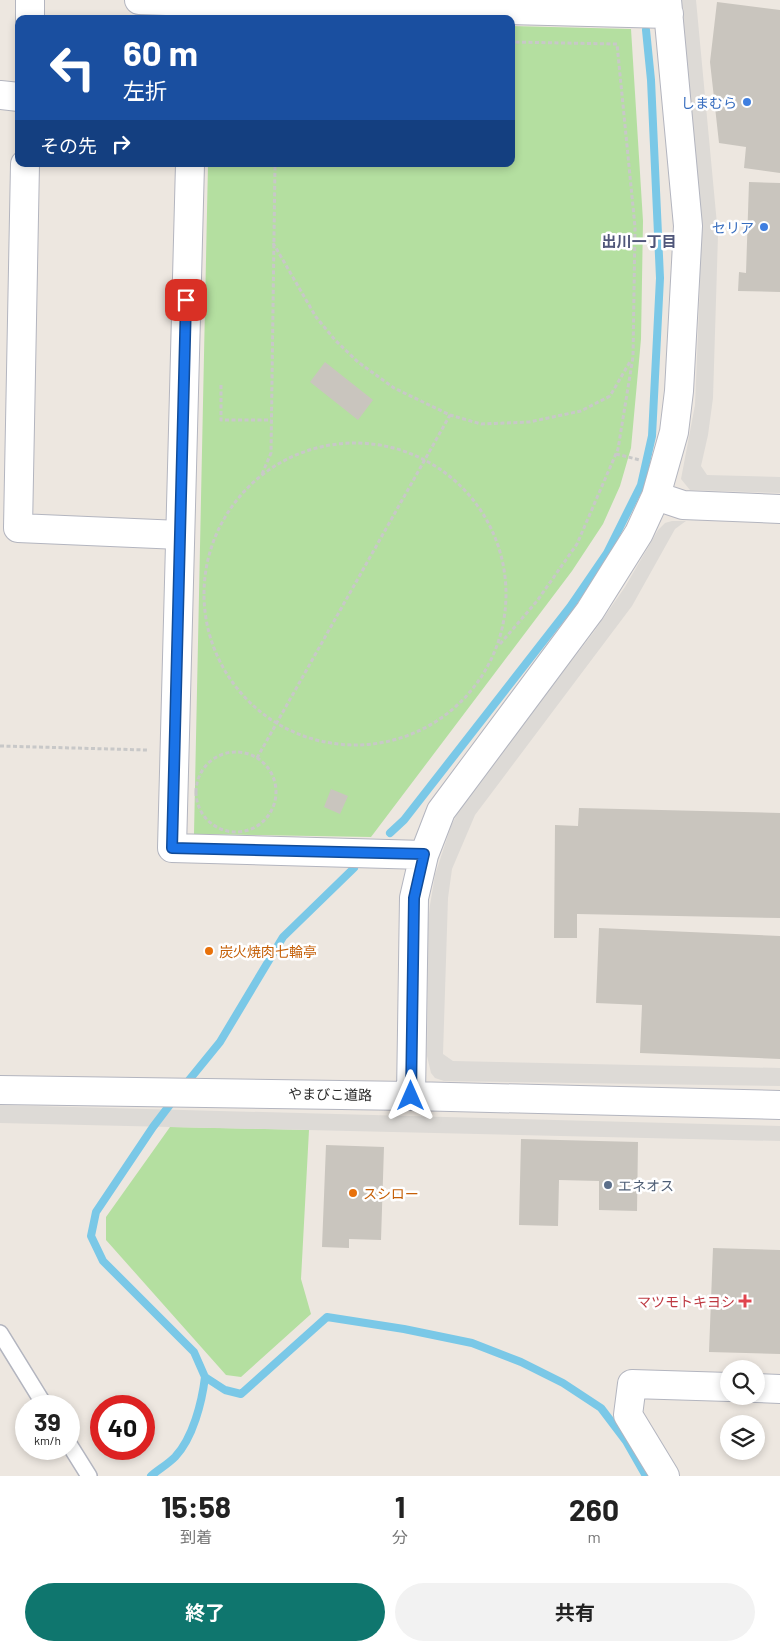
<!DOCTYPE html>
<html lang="ja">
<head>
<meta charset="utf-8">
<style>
  body { margin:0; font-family:Barlow,"Noto Sans JP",sans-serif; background:#f2f2f2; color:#222; height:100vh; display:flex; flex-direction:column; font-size:19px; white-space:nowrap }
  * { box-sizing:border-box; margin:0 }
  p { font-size:16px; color:#767676 }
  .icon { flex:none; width:28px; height:28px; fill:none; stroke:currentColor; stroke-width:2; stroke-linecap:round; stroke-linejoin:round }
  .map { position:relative; height:1476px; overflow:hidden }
  .panel { display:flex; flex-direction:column; background:#fff; flex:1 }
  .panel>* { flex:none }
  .hud { position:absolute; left:15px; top:15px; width:500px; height:152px; border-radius:10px; box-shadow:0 2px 8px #0003; background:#1a4fa0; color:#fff; overflow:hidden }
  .fabs { position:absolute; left:720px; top:1360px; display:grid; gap:10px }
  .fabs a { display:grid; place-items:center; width:45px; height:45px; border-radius:50%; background:#fff; box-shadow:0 2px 8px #0003; font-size:25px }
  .speed { position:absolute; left:15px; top:1395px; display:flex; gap:10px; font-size:25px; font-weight:700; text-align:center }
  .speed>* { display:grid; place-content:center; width:65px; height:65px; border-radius:50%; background:#fff; box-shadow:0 2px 8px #0003; line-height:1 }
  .speed small { font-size:12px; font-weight:400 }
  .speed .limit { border:8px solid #d22; background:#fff; color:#111 }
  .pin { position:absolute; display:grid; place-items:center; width:42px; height:42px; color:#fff; margin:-21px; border-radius:10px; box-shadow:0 2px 8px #0006 }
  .me { position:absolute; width:55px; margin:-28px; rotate:0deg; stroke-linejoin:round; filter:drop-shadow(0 0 4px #0008) }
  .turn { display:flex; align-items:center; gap:18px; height:105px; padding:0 25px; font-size:22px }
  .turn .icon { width:65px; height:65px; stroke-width:2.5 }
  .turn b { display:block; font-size:35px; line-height:42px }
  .then { display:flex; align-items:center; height:48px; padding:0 25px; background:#0003; gap:10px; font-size:19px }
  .eta { display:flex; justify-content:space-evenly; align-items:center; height:85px; text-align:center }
  .eta b { font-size:30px; font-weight:700; line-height:35px }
  .primary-button { display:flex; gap:10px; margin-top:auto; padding:10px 25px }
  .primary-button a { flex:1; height:58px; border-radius:30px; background:#0f766e; color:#fff; font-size:20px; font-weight:700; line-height:58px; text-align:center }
  .primary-button a+a { background:#f2f2f2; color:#222 }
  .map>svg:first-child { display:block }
  .green { fill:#b4dfa0 }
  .plaza { fill:#dddad6 }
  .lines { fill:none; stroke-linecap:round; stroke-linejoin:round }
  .stream { stroke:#7ac8e7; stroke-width:8 }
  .building { fill:#c9c5be }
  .service-casing { stroke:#b3b5bf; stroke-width:18 }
  .minor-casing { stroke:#b3b5bf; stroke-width:30 }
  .tertiary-casing { stroke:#b3b5bf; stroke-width:30 }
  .path { stroke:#c8c8c8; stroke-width:3; stroke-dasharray:4 2.5; stroke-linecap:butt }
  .service { stroke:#fff; stroke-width:15 }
  .minor { stroke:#fff; stroke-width:28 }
  .tertiary { stroke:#fff; stroke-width:28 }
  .route-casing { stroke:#114b97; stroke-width:12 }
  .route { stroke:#1a73e8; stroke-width:9 }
  .shop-dot { fill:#3f7fe0; stroke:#fff; stroke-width:2 }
  .food-dot { fill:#e8710a; stroke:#fff; stroke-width:2 }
  .service-dot { fill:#5c6f8a; stroke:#fff; stroke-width:2 }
  .health-dot { fill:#e0444e; stroke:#fff; stroke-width:2 }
  .labels { text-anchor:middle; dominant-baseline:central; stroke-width:5; stroke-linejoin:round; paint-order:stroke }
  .shop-label { font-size:14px; fill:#366cbe; stroke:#fff; text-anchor:end }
  .food-label { font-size:14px; fill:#c56008; stroke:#fff; text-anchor:start }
  .street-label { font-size:14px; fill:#2c2c2c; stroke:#fff }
  .service-label { font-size:14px; fill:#4e5e75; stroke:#fff; text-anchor:start }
  .health-label { font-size:14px; fill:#be3a42; stroke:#fff; text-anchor:end }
  .neighbourhood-label { font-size:15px; font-weight:bold; fill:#4f567a; stroke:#fff }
</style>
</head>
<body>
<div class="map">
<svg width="780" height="1476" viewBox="0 0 780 1476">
  <rect width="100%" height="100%" fill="#ede7e0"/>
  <path class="green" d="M511 26 631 29 643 221 641 339 631 448 620 486 603 524 572 571 371 837 194 834 208 164H511Z
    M170 1127 309 1130 301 1279 311 1314 241 1377 226 1375 106 1240V1217Z"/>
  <path class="plaza" d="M680 0H696L718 235 713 398 708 435 701 466 707 475 780 477V493L690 490 681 479 695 405 700 283V204Z
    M672 521H686L675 529 632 606 475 815 452 869 448 898 443 1054 453 1061 780 1068V1086L444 1081 435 1078 431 1073 427 1056 428 924 430 905 435 875 451 826 461 806 481 779 593 633 625 587 658 530 665 523Z
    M0 1105 780 1126V1141L0 1123Z"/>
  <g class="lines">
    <path class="stream" d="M390 833 404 820 570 607 607 553 641 485 652 436 660 278 651 80 646 30
      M185 1085 220 1042 283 937 354 868
      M175 1098 153 1127 96 1212 91 1236 103 1261 194 1352 205 1377 225 1390 241 1394 327 1317 404 1329 472 1343 521 1362 563 1383 601 1408 626 1441 646 1476
      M151 1476C158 1470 168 1464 175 1457 193 1438 202 1402 205 1377"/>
  </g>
  <path class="building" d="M717 2 780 10V173L744 168 746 147 719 143 710 62Z
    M749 182 780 183V292L738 291 739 272 746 273Z
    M325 362 373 400 358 420 310 382Z
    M331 789 348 796 340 814 324 807Z
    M579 808 780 813V918L577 914V938H554L555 825 578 826Z
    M599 928 780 936V1059L640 1053 642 1005 596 1003Z
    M521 1139 638 1142 637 1211 599 1210V1181L559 1180 558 1226 519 1225Z
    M326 1145 384 1147 381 1240 349 1239V1248L322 1247Z
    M713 1248 780 1250V1354L709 1352Z"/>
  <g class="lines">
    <defs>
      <path id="service" d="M0 1333 45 1406
        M69 1444 89 1476"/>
      <path id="minor" d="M139 0 194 2
        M30 19V0
        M0 95 19 97
        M25 164 18 528 180 535
        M756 1388 780 1389
        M665 1476 628 1415 632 1384 729 1387"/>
      <path id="tertiary" d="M194 19V2L669 14
        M190 164 172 848 424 855
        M656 496 683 505 780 509
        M0 1090 411 1096 780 1105
        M411 1096 414 898 424 855 441 811 590 611 639 533 656 496 674 432 679 391 688 226 667 0"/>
    </defs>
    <use href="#service" class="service-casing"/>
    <use href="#minor" class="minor-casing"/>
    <use href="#tertiary" class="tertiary-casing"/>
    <path class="path" d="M273 243 316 317 335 340 358 362 394 388 450 415 481 424 529 422 581 411 610 396 631 360
      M221 385V420H271
      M204 594a151 151 0 1 1 302 0a151 151 0 1 1-302 0Z
      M616 454 640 460
      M262 474 271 453 275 164
      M500 644 537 601 577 544 618 449 633 357 635 227 617 44 511 42
      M0 746 147 750
      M196 792a40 40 0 1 1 80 0a40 40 0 1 1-80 0Z
      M257 758 450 415"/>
    <use href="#service" class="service"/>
    <use href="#minor" class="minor"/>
    <use href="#tertiary" class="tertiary"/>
  </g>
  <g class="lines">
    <defs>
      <path id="route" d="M186 300 172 848 424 854 414 898 411 1096"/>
    </defs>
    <use href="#route" class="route-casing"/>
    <use href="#route" class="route"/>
  </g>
  <g class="shop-dot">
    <circle cx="747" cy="102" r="5"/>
    <circle cx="764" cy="227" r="5"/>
  </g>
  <g class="food-dot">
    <circle cx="209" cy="951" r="5"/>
    <circle cx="353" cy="1193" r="5"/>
  </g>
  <circle class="service-dot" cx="608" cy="1185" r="5"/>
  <path class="health-dot" d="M742.5 1293.5h5v5h5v5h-5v5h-5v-5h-5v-5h5z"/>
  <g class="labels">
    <g class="shop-label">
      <text x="737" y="102">しまむら</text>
      <text x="754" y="227">セリア</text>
    </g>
    <g class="food-label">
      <text x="219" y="951">炭火焼肉七輪亭</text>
      <text x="363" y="1193">スシロー</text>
    </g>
    <g class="street-label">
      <text transform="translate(330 1094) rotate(1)">やまびこ道路</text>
    </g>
    <g class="service-label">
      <text x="618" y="1185">エネオス</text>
    </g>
    <g class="health-label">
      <text x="735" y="1301">マツモトキヨシ</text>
    </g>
    <g class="neighbourhood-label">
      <text x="639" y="241">出川一丁目</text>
    </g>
  </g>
</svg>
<div class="fabs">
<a><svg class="icon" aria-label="search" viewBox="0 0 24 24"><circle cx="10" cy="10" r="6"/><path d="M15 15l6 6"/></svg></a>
<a><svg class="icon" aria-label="layers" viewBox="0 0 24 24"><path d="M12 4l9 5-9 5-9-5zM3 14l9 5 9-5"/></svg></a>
</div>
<div class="speed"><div>39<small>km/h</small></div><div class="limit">40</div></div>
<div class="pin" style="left:186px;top:300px;background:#d93025"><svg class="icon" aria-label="arrive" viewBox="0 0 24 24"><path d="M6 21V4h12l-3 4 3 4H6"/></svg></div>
<svg class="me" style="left:411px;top:1096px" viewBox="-20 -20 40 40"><path d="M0-17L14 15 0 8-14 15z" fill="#1a73e8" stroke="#fff" stroke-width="4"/></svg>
<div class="hud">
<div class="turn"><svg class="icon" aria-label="left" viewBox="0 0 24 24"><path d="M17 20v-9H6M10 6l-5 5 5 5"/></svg><div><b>60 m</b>左折</div></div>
<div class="then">その先<svg class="icon" aria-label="right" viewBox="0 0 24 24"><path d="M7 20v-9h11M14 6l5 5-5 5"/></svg></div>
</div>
</div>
<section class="panel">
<div class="eta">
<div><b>15:58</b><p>到着</p></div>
<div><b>1</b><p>分</p></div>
<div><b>260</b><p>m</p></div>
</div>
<div class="primary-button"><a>終了</a><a>共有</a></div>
</section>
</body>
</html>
